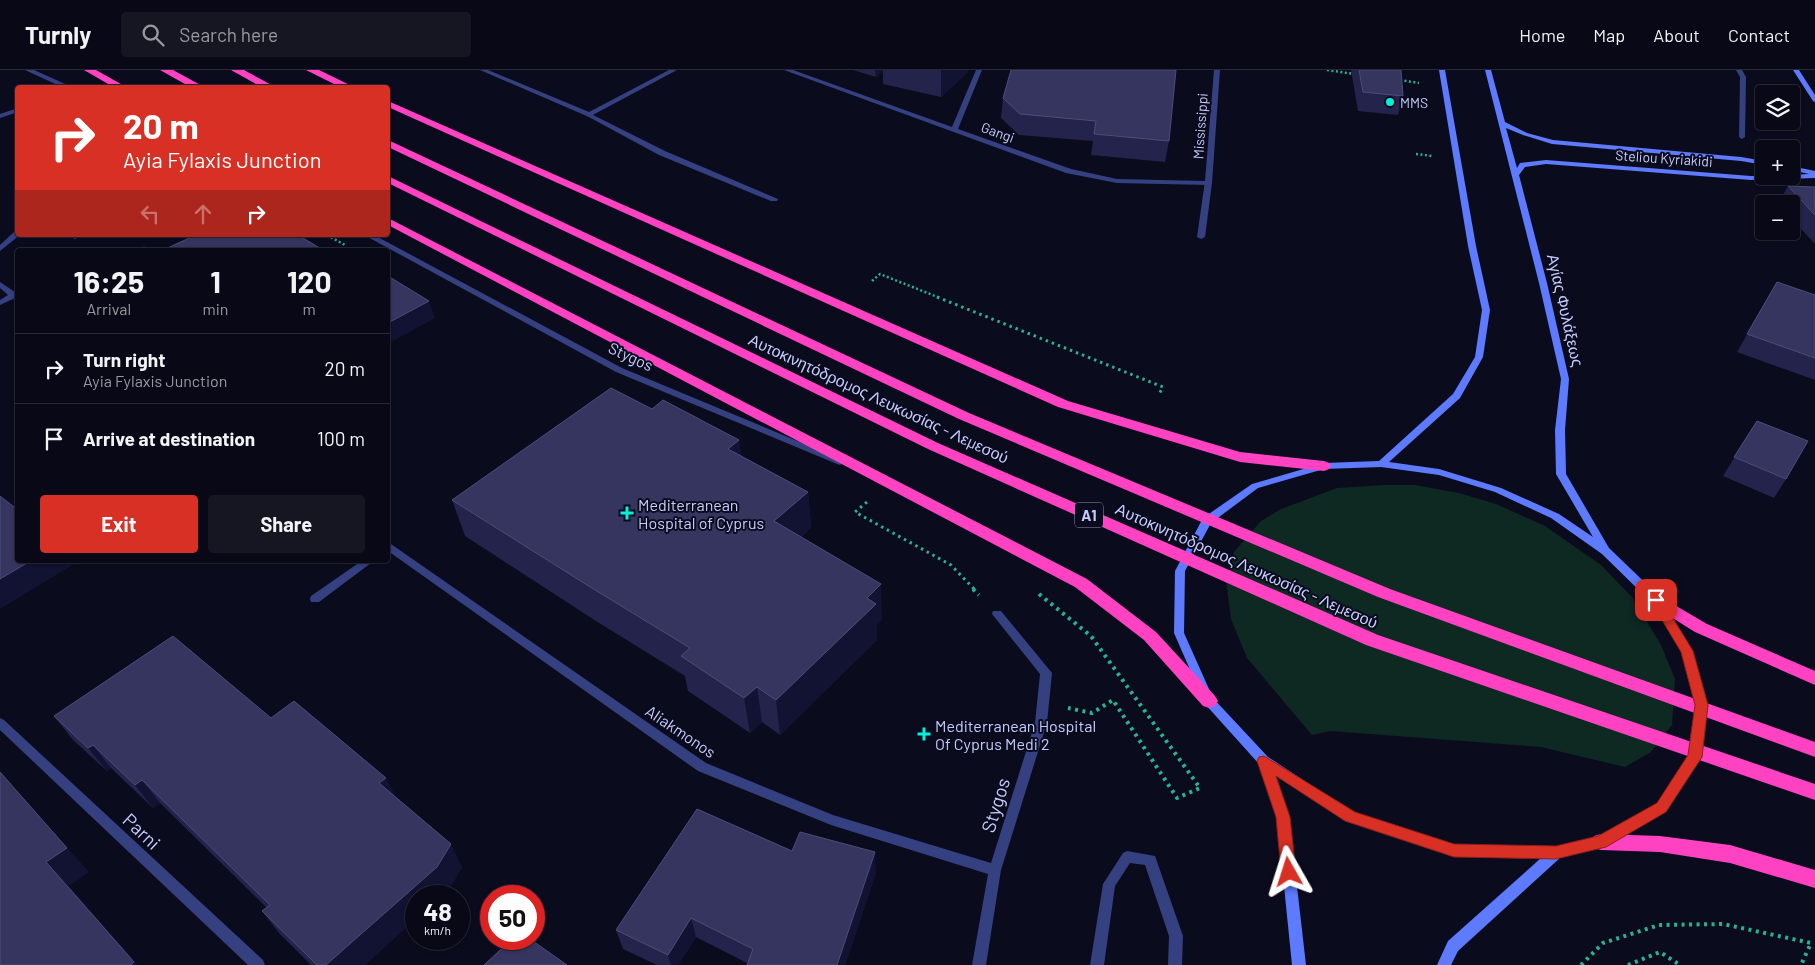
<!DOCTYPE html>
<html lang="en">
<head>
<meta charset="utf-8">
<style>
  body { margin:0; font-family:Barlow,sans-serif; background:#161623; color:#f1f3f6; height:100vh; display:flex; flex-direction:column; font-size:19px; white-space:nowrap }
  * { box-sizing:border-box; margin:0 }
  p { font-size:16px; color:#989aa1 }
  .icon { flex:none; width:28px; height:28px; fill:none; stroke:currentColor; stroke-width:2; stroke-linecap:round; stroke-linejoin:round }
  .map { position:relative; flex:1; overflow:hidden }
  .details { position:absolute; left:15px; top:178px; width:375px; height:315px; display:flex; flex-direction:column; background:#080816; border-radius:5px; box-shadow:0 1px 4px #0004,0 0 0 1px #292935 }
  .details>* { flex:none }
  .banner { position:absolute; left:15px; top:15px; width:375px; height:152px; border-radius:5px; box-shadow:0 1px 4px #0004,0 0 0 1px #292935; background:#d93025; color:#fff; overflow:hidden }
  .controls { position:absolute; left:1755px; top:15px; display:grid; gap:10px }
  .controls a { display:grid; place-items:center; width:45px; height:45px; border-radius:5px; background:#080816; box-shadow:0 1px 4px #0004,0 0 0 1px #292935; font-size:25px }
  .speed { position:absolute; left:405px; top:815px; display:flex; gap:10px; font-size:25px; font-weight:700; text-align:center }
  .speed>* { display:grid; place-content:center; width:65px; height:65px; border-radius:50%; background:#080816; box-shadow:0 1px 4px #0004,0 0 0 1px #292935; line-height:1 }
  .speed small { font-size:12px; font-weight:400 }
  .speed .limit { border:8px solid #d22; background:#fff; color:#111 }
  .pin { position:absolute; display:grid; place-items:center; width:42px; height:42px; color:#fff; margin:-21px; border-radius:10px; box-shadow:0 2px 8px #0006 }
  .me { position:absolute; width:55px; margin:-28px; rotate:354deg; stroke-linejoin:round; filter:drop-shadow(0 0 4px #0008) }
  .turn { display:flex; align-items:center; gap:18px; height:105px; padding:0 25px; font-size:22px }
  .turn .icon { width:65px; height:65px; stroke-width:2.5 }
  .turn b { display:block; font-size:35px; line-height:42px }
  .lanes { display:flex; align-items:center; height:48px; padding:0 25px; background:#0003; justify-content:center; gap:25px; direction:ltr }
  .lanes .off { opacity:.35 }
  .eta { display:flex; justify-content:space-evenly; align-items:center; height:85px; text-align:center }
  .eta b { font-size:30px; font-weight:700; line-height:35px }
  .button { display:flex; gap:10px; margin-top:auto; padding:10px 25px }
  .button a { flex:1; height:58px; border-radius:5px; background:#d93025; color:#fff; font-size:20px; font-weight:700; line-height:58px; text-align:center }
  .button a+a { background:#161623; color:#f1f3f6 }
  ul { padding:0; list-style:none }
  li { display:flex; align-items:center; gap:15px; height:70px; padding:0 25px; border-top:1px solid #292935 }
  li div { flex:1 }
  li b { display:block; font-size:19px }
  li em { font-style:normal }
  header { display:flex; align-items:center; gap:30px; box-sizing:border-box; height:70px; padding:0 25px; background:#080816; border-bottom:1px solid #292935 }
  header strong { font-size:24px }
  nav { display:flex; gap:28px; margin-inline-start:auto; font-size:18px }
  .search { width:350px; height:45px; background:#161623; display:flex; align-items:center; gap:12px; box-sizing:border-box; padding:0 18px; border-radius:5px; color:#989aa1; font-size:19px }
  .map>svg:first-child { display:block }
  .green { fill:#0e2822 }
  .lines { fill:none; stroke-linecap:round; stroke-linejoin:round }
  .path-far2 { stroke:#28b28f; stroke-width:2.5; stroke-dasharray:2 2.5; stroke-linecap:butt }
  .path-far1 { stroke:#28b28f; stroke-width:3; stroke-dasharray:2.5 4; stroke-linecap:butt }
  .path { stroke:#28b28f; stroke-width:4; stroke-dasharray:3 4.5; stroke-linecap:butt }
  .lane { fill:#34407f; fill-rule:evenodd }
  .street { fill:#34407f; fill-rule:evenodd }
  .secondary { fill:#5e7aff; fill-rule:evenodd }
  .highway { fill:#ff42c2; fill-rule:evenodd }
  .wall { fill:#23234c }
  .shaded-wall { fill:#121232 }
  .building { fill:#353560; stroke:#4c4d79 }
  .route { fill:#d93025; stroke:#8d1f18 }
  .poi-dot { fill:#00f2db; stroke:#0b0b1e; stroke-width:2 }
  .labels { text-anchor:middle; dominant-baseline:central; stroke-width:4; stroke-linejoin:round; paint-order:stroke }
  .far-poi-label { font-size:14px; fill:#c7ccff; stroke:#0b0b1e; text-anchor:start }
  .far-street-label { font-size:14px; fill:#c7ccff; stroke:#0b0b1e }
  .shield { fill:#0b0b1e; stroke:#8f92bc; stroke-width:1 }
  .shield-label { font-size:15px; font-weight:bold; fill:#c7ccff }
  .street-label { font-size:16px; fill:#c7ccff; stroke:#0b0b1e }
  .poi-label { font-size:16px; fill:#c7ccff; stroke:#0b0b1e; text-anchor:start }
  .near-street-label { font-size:19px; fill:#c7ccff; stroke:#0b0b1e }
</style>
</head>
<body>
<header>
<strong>Turnly</strong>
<div class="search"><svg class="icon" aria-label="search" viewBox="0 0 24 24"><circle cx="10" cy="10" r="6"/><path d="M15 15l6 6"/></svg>Search here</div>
<nav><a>Home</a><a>Map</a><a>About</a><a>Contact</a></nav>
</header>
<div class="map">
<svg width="1815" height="895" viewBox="0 0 1815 895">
  <rect width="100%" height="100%" fill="#0b0b1e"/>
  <path class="green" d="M1383 415H1415L1459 423 1496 434 1545 456 1601 495 1632 527 1661 575 1675 609 1672 655 1651 682 1625 697 1541 677 1330 661 1312 665 1247 588 1231 549 1226 511 1234 482 1261 451 1281 439 1337 418Z"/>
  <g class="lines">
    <path class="path-far2" d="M1327 0 1354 4
      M1400 10 1419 13
      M1416 84 1432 86
      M327 165 345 175
      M872 211 880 204 940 228"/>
    <path class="path-far1" d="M937 227 1163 317 1158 326
      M867 432 855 442 951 495 975 520"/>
    <path class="path" d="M973 519 979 525
      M1039 524 1091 566 1200 718 1177 728 1113 630 1092 643 1068 638
      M1581 895 1603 873 1659 855 1723 854 1811 873 1801 895
      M1628 895 1660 882 1680 895"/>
    <path class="lane" d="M587 44H591L665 81 778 129 777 131H771L659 85 587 46Z
      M1205 111 1212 113 1205 167 1201 169 1197 167Z
      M73 165H82L75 169 71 167Z
      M363 490H375L319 532H311L310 529 311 526Z
      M1127 781 1155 786 1183 866 1182 895H1168L1169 866 1145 795 1130 793 1115 816 1104 895H1090L1103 814 1123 783Z"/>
    <path class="street" d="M25 0H34L74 18H64Z
      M480 0H488L589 42 669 0H677L589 47Z
      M784 0H793L952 57 976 0H982L958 59 1071 99 1117 109 1205 111 1214 0H1220L1212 113 1208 115 1117 113 1066 103Z
      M1736 0H1742L1746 7 1745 67 1742 69 1739 67 1740 7Z
      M18 38V42L0 48V44Z
      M15 161H18V165H20L0 181V175Z
      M364 165H374L622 298 843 390 845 392 840 395 837 394 616 302Z
      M0 212 18 224V231L13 229 0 235V230L8 225 0 218Z
      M388 472 706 693 833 745 991 793 1035 653 1040 604 992 544 993 541H1001L1052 603 1047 653 1001 800 986 895H972L988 804 831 755 698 701 388 481Z
      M0 648 4 650 263 890 265 895H248L0 660Z"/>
    <path class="secondary" d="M1439 0H1445L1476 176 1490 240 1483 287 1460 328 1389 392 1439 399 1501 418 1559 444 1593 467 1556 404 1555 360 1561 309 1539 213 1485 0H1491L1505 52 1527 63 1553 70 1741 87 1764 91V95L1741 91 1552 74 1523 65 1506 58 1517 98 1520 93 1546 90 1751 106H1791V105L1809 104 1791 100V96L1815 101V108L1751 110 1546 94 1525 97 1519 105 1547 213 1569 309 1565 360 1566 404 1609 478 1660 527 1693 581 1708 635 1701 687 1666 741 1605 776 1560 788 1458 881 1451 895H1437L1448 871 1541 788 1454 786 1346 751 1275 704 1289 747 1306 895H1292L1277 747 1259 694 1205 634 1174 563 1175 501 1203 448 1252 414 1324 393 1379 391 1453 324 1475 287 1482 240 1468 176ZM1381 397 1439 405 1495 422 1551 448 1602 484 1652 533 1682 582 1696 635 1689 686 1658 733 1598 767 1556 777 1454 774 1354 743 1268 687 1213 628 1184 563 1185 501 1211 453 1258 418 1324 399Z
      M1793 0H1799L1815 25V32L1813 31Z"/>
    <path class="highway" d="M84 0H96L128 18H115Z
      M160 0H173L206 18H192Z
      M231 0H244L277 18H263Z
      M306 0H319L356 18H342Z
      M388 31 1068 331 1240 382 1324 391 1329 393 1331 396 1329 399 1324 401 1240 392 1058 337 388 37Z
      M388 70 969 343 1390 519 1815 672V687L1378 527 959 349 388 77Z
      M388 106 938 373 1378 565 1815 714V730L1366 575 928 379 388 113Z
      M388 148 1087 509 1156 562 1215 626 1218 631 1215 636 1209 638 1203 636 1144 570 1075 517 388 155Z
      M1656 524 1707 554 1815 601V615L1695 562 1650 534 1648 530 1650 526Z
      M1601 764 1660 766 1730 775 1815 800V818L1730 793 1660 782 1601 780 1594 778 1592 772 1594 766Z"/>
  </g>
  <path class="wall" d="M853 0H968V2L941 27 883 14V1L876 7Z
    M1011 0 1169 71 1165 92 1091 85 1093 71 1019 65 1001 48 1003 28Z
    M1351 0H1401L1403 26 1398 45 1358 41Z
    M1788 116 1815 117V173H1814L1791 148V134H1778Z
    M1777 212 1815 225V310L1737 282Z
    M652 339 739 370 741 386 808 422 811 457 801 467 882 549 877 555V570L780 665 762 652 750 663 688 621 685 606 596 551 465 466 452 430Z
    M1757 351 1786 409 1774 428 1723 406Z
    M54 646 271 648 396 728 462 797 449 819 416 826V848L365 895H311L279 863 262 841 267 838 160 733 153 738 111 698 107 701 73 670Z
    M792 781 876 802 845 895H747V893L696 867 678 895H657L623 879 616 860Z"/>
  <path class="shaded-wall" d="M875 0H883V1L876 7Z
    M941 0H968V2L941 27Z
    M429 231 435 248 388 274V253Z
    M739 370 744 406 728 379Z
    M808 422 811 457 778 487 774 451Z
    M32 490H71L74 494 0 539V509Z
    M881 514 882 549 877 555V570L780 665 776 630 867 528Z
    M757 617 762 652 750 663 744 628Z
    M93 675 111 698 107 701 88 678Z
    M0 702 89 802 69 816 138 895H131L46 792Z
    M386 708 398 731 379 713Z
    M142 710 160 733 153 738 135 715Z
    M451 774 462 797 449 819 441 826H416V848L365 895H326Z
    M875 782 876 802 845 895H837Z
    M691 848 696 867 678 895H671L668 885Z"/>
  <path class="building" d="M1011 0H1176L1169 71 1094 64 1096 51 1020 44 1003 28Z
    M1359 0H1401L1403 26 1363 22Z
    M1788 116 1815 117V145Z
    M196 165H298L323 180H163Z
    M144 177 149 180H138Z
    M388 206 429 231 388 253Z
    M1777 212 1815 225V288L1747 264Z
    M611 318 652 339 663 330 739 370 728 379 808 422 774 451 881 514 867 528 876 534 776 630 757 617 744 628 681 586 690 578 587 515 452 430Z
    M1757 351 1808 371 1786 409 1734 387Z
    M0 426 18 440V490H32L0 509Z
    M173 566 271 648 294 631 386 708 379 713 451 774 437 797 326 895H317L262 841 270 835 142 710 135 715 93 675 88 678 54 646Z
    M0 702 67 778 46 792 134 892 131 895H0Z
    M697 739 792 781 800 762 875 782 837 895H747L753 879 691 848 668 885 616 860Z
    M512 869H530L567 895H484Z"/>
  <path class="route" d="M1656 526 1660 527 1693 581 1708 635 1702 687 1666 742 1606 777 1556 789 1454 787 1345 751 1276 706 1290 747 1296 802 1294 807 1289 809 1283 807 1281 802 1276 747 1257 691 1259 687 1264 686 1355 742 1454 774 1556 776 1598 766 1657 733 1688 685 1695 635 1681 582 1650 530 1651 527Z"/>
  <g class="poi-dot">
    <circle cx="1390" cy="32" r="5"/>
    <path d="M624.5 435.5h5v5h5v5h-5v5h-5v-5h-5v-5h5z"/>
    <path d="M921.5 656.5h5v5h5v5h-5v5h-5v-5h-5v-5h5z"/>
  </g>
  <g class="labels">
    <g class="far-poi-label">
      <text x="1400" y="32">MMS</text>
    </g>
    <g class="far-street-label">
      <text transform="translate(1200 56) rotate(-86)">Mississippi</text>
      <text transform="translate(998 62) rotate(20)">Gangi</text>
      <text transform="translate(1664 88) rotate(4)">Steliou Kyriakidi</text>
    </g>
    <rect class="shield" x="1075" y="432.5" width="28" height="25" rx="4"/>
    <g class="shield-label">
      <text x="1089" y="445">A1</text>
    </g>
    <g class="street-label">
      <text transform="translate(1566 240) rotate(77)">Αγίας Φυλάξεως</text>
      <text transform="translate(631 286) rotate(25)">Stygos</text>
      <text transform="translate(879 328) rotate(25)">Αυτοκινητόδρομος Λευκωσίας - Λεμεσού</text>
      <text transform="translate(1247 495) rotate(24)">Αυτοκινητόδρομος Λευκωσίας - Λεμεσού</text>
      <text transform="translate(681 661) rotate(34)">Aliakmonos</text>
    </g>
    <g class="poi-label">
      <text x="638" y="434">Mediterranean<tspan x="638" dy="18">Hospital of Cyprus</tspan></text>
      <text x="935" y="655">Mediterranean Hospital<tspan x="935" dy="18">Of Cyprus Medi 2</tspan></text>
    </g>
    <g class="near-street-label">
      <text transform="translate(995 735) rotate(-73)">Stygos</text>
      <text transform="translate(142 761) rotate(43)">Parni</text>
    </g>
  </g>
</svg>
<div class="controls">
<a><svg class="icon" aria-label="layers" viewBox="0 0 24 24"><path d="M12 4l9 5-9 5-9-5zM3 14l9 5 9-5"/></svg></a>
<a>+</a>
<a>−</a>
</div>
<div class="speed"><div>48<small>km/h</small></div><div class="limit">50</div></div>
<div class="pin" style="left:1656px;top:530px;background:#d93025"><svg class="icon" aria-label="arrive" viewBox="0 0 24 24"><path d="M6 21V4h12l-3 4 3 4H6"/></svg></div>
<svg class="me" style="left:1289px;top:802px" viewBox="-20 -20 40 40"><path d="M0-17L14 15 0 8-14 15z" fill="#d93025" stroke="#fff" stroke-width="4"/></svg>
<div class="banner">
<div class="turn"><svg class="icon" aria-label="right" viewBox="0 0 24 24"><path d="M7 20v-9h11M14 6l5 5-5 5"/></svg><div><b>20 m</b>Ayia Fylaxis Junction</div></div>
<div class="lanes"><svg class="icon off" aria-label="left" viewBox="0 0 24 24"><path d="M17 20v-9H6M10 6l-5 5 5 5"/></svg><svg class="icon off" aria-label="ahead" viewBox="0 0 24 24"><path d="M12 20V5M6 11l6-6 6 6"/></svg><svg class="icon" aria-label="right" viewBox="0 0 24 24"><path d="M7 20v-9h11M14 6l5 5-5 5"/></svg></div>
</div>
<section class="details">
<div class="eta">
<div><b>16:25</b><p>Arrival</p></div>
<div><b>1</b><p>min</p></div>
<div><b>120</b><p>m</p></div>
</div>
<ul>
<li><svg class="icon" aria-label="right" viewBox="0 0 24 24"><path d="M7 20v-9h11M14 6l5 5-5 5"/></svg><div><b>Turn right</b><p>Ayia Fylaxis Junction</p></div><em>20 m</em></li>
<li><svg class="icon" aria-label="arrive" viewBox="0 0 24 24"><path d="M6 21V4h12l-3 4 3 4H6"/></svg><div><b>Arrive at destination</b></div><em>100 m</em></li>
</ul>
<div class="button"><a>Exit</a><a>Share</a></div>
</section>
</div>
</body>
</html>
